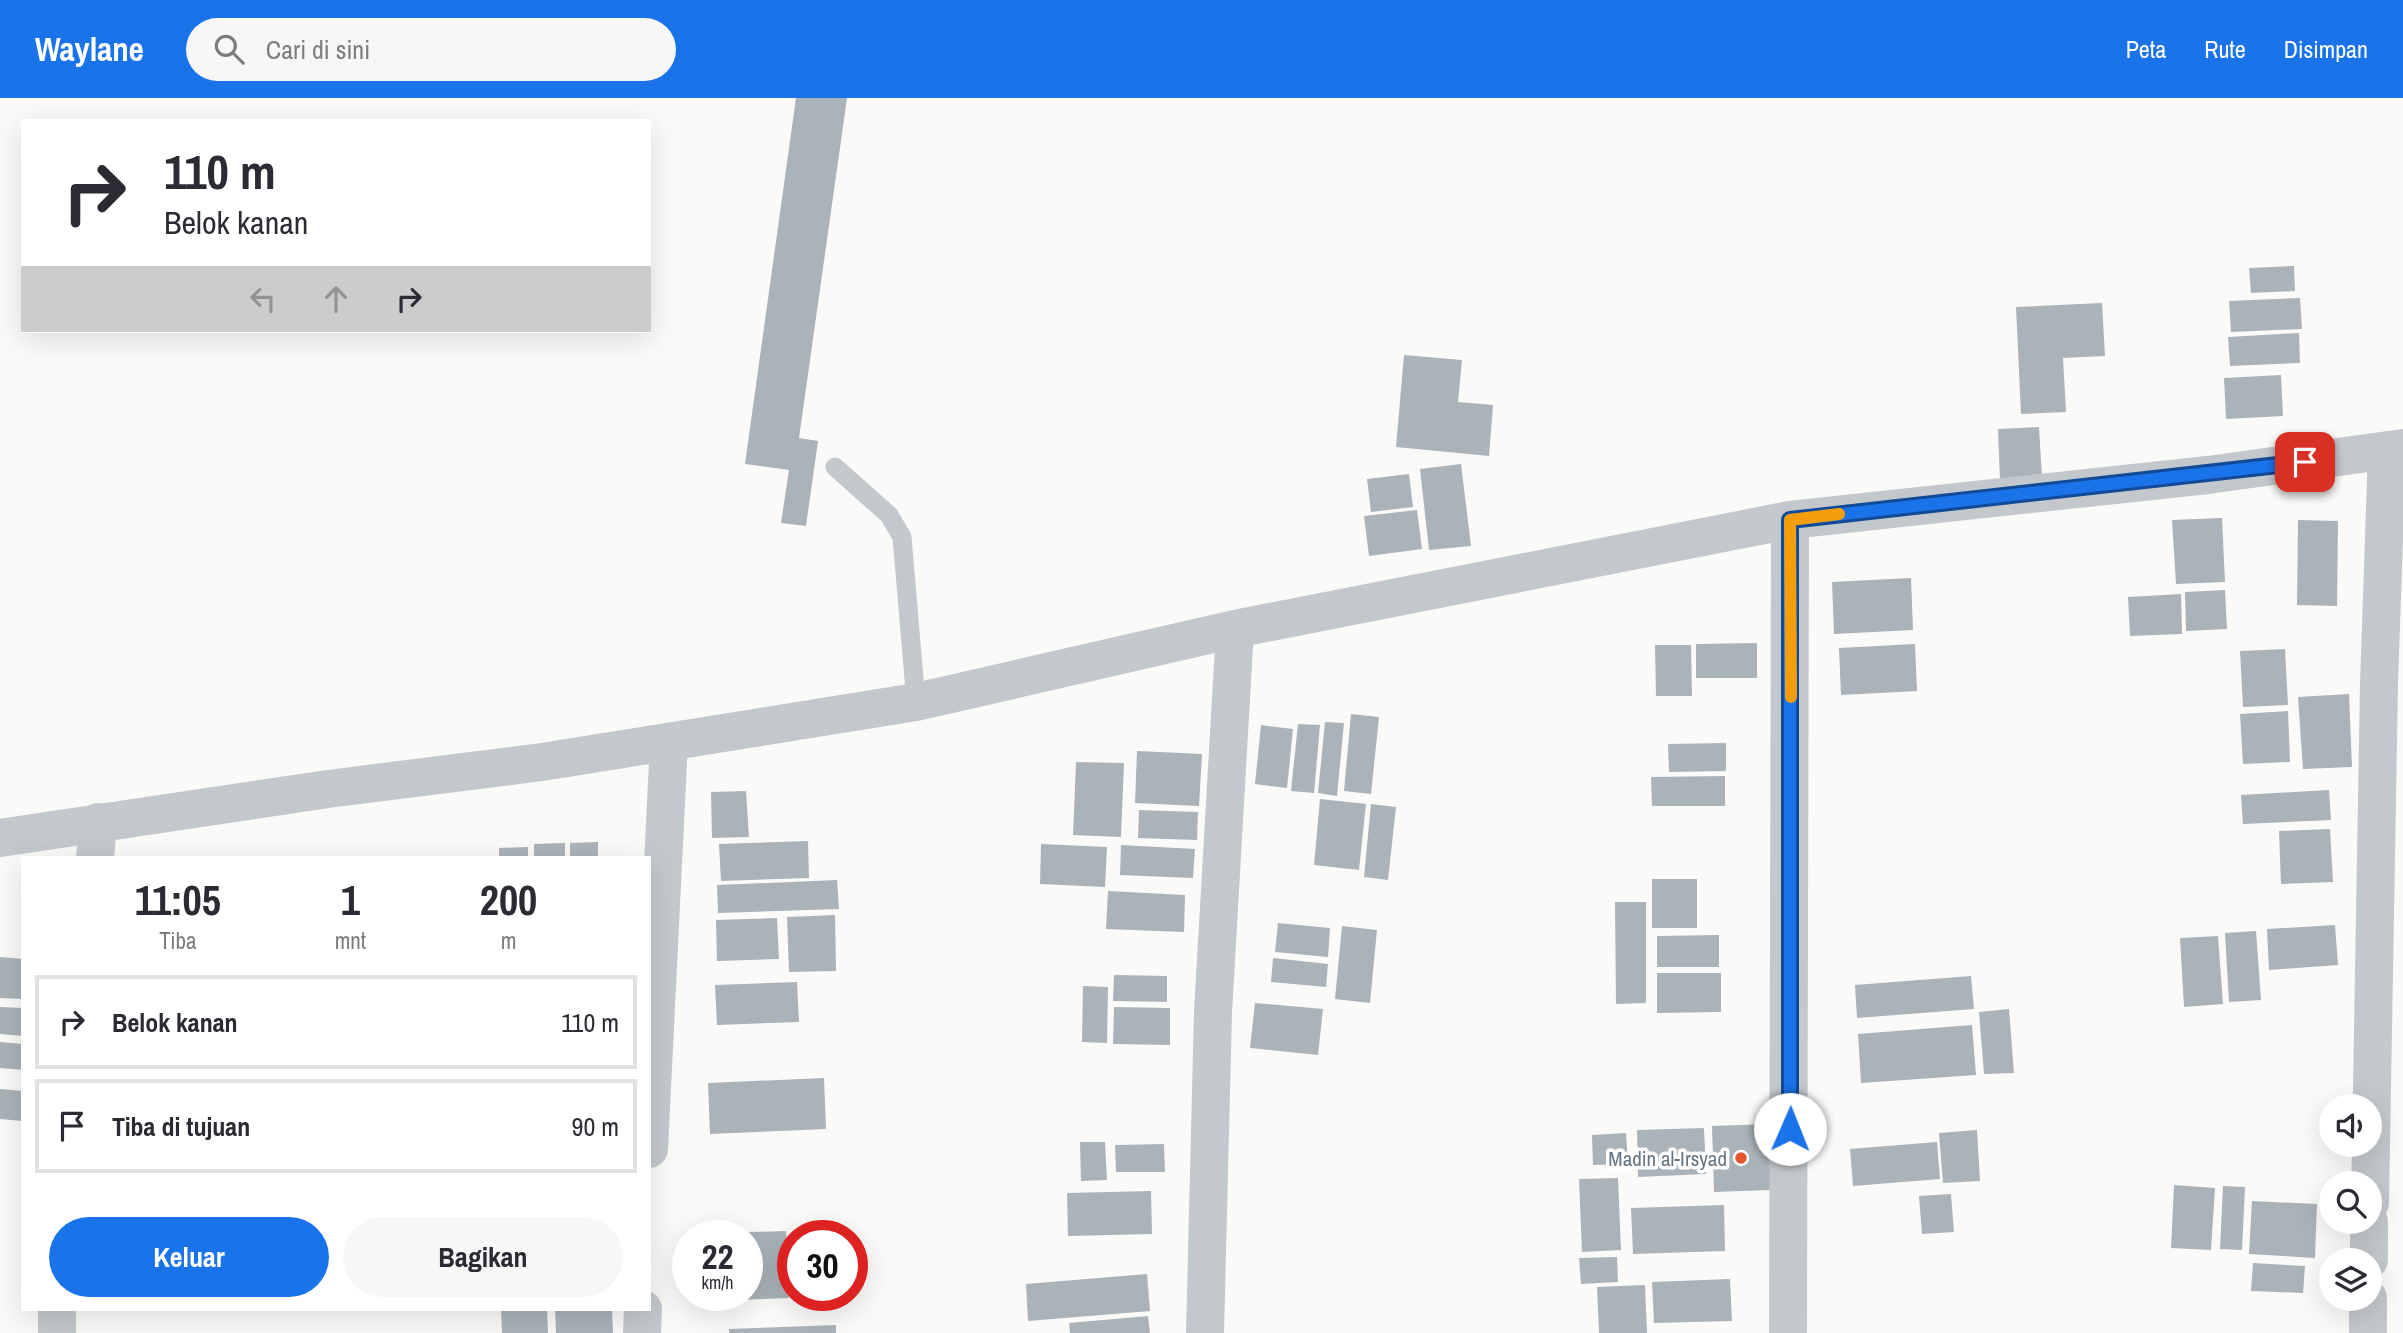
<!DOCTYPE html>
<html lang="id">
<head>
<meta charset="utf-8">
<style>
  body { margin:0; font-family:"Archivo Narrow",sans-serif; background:#f7f7f7; color:#2b2b33; height:100vh; display:flex; flex-direction:column; font-size:26px; white-space:nowrap }
  * { box-sizing:border-box; margin:0 }
  p { font-size:23px; color:#7c7c81 }
  .icon { flex:none; width:38px; height:38px; fill:none; stroke:currentColor; stroke-width:2; stroke-linecap:round; stroke-linejoin:round }
  .map { position:relative; flex:1; overflow:hidden }
  .side { position:absolute; left:21px; top:758px; width:630px; height:455px; display:flex; flex-direction:column; background:#fff; border-radius:0px; box-shadow:0 7px 28px #0002 }
  .side>* { flex:none }
  .top-card { position:absolute; left:21px; top:21px; width:630px; height:214px; border-radius:0px; box-shadow:0 7px 28px #0002; background:#fff; color:#2b2b33; overflow:hidden }
  .tools { position:absolute; left:2319px; top:996px; display:grid; gap:14px }
  .tools a { display:grid; place-items:center; width:63px; height:63px; border-radius:50%; background:#fff; box-shadow:0 7px 28px #0002; font-size:35px }
  .speed { position:absolute; left:672px; top:1122px; display:flex; gap:14px; font-size:35px; font-weight:700; text-align:center }
  .speed>* { display:grid; place-content:center; width:91px; height:91px; border-radius:50%; background:#fff; box-shadow:0 7px 28px #0002; line-height:1 }
  .speed small { font-size:18px; font-weight:400 }
  .speed .limit { border:10px solid #d22; background:#fff; color:#111 }
  .pin { position:absolute; display:grid; place-items:center; width:60px; height:60px; color:#fff; margin:-30px; border-radius:14px; box-shadow:0 4px 10px #0006 }
  .me { position:absolute; width:77px; margin:-38px; rotate:1deg; stroke-linejoin:round; filter:drop-shadow(0 0 5px #0008) }
  .turn { display:flex; align-items:center; gap:24px; height:147px; padding:0 28px; font-size:32px }
  .turn .icon { width:91px; height:91px; stroke-width:2.5 }
  .turn b { display:block; font-size:49px; line-height:60px }
  .lanes { display:flex; align-items:center; height:66px; padding:0 28px; background:#0003; justify-content:center; gap:35px; direction:ltr }
  .lanes .off { opacity:.35 }
  .eta { display:flex; justify-content:space-evenly; align-items:center; height:119px; text-align:center }
  .eta b { font-size:42px; font-weight:800; line-height:49px }
  .action { display:flex; gap:14px; margin-top:auto; padding:14px 28px }
  .action a { flex:1; height:80px; border-radius:42px; background:#1a73e8; color:#fff; font-size:28px; font-weight:800; line-height:80px; text-align:center }
  .action a+a { background:#f7f7f7; color:#2b2b33 }
  ul { padding:0; list-style:none }
  li { display:flex; align-items:center; gap:21px; height:94px; margin:0 14px 10px; padding:0 14px; border:4px solid #e1e1e2; border-radius:0px }
  li div { flex:1 }
  li b { display:block; font-size:26px }
  li em { font-style:normal }
  header { display:flex; align-items:center; gap:42px; box-sizing:border-box; height:98px; padding:0 35px; background:#1a73e8; color:#fff }
  header strong { font-size:33px }
  nav { display:flex; gap:38px; margin-inline-start:auto; font-size:24px }
  .search { width:490px; height:63px; background:#f7f7f7; display:flex; align-items:center; gap:18px; box-sizing:border-box; padding:0 24px; border-radius:38px; color:#7c7c81; font-size:26px }
  .map>svg:first-child { display:block }
  .building { fill:#aab3b9 }
  .lines { fill:none; stroke-linecap:round; stroke-linejoin:round }
  .lane { stroke:#c3c8cc; stroke-width:19 }
  .street { stroke:#c3c8cc; stroke-width:38 }
  .route-casing { stroke:#114b97; stroke-width:18 }
  .route { stroke:#1a73e8; stroke-width:12 }
  .slow { stroke:#f59e0b; stroke-width:12 }
  .poi-dot { fill:#e4572e; stroke:#fff; stroke-width:2.5 }
  .labels { text-anchor:middle; dominant-baseline:central; stroke-width:7; stroke-linejoin:round; paint-order:stroke }
  .poi-label { font-size:21px; fill:#657683; stroke:#fff; text-anchor:end }
</style>
</head>
<body>
<header>
<strong>Waylane</strong>
<div class="search"><svg class="icon" aria-label="search" viewBox="0 0 24 24"><circle cx="10" cy="10" r="6"/><path d="M15 15l6 6"/></svg>Cari di sini</div>
<nav><a>Peta</a><a>Rute</a><a>Disimpan</a></nav>
</header>
<div class="map">
<svg width="2403" height="1235" viewBox="0 0 2403 1235">
  <rect width="100%" height="100%" fill="#fafaf8"/>
  <path class="building" d="M796 0H847L799 340 818 343 806 428 781 425 789 372 745 366Z
    M2294 168 2295 193 2251 195 2249 170Z
    M2300 200 2302 231 2231 234 2229 203Z
    M2102 205 2105 258 2063 260 2066 314 2021 316 2016 209Z
    M2299 235 2300 265 2230 268 2228 239Z
    M1404 257 1462 262 1458 304 1493 307 1489 358 1396 349Z
    M2281 277 2283 318 2226 321 2224 280Z
    M2039 329 2042 380 2000 382 1998 331Z
    M1461 366 1471 448 1429 452 1420 371Z
    M1409 376 1413 409 1371 414 1367 381Z
    M1417 412 1422 451 1369 458 1364 418Z
    M2222 420 2225 484 2176 486 2172 422Z
    M2298 422 2338 423 2337 508 2297 507Z
    M1911 480 1913 532 1834 536 1832 484Z
    M2225 492 2227 531 2186 533 2185 494Z
    M2181 496 2182 536 2130 538 2128 499Z
    M1757 545V580H1696V546Z
    M1915 546 1917 593 1841 597 1839 550Z
    M1655 547H1691L1692 598H1656Z
    M2285 551 2288 607 2243 609 2240 553Z
    M2349 596 2352 669 2303 671 2298 599Z
    M2288 613 2290 664 2243 666 2240 616Z
    M1351 616 1379 619 1371 696 1344 693Z
    M1325 624 1344 625 1337 698 1318 695Z
    M1298 626 1320 627 1314 695 1291 693Z
    M1261 627 1293 631 1287 690 1255 686Z
    M1726 645V673L1669 674 1668 646Z
    M1137 653 1202 656 1199 708 1135 705Z
    M1076 664 1124 665 1121 739 1073 737Z
    M1725 678V708H1652L1651 679Z
    M2329 692 2331 722 2243 726 2241 697Z
    M746 693 749 739 712 740 711 694Z
    M1320 701 1366 706 1359 772 1314 767Z
    M1371 706 1396 709 1388 782 1364 779Z
    M1139 712 1198 714 1197 742 1138 740Z
    M2330 731 2333 784 2281 786 2279 733Z
    M808 743 809 780 721 783 719 746Z
    M598 744V760H570V745Z
    M565 745V760H534V746Z
    M1041 746 1107 749 1105 789 1040 786Z
    M1121 747 1195 751 1193 780 1120 777Z
    M528 749V760H499V750Z
    M1652 781H1697V830H1652Z
    M837 782 839 811 718 815 717 787Z
    M1108 793 1185 797 1184 834 1106 831Z
    M1615 804H1646V905L1616 906Z
    M835 817 836 873 789 874 787 819Z
    M777 820 779 861 717 863 716 822Z
    M1278 825 1330 830 1328 859 1275 854Z
    M2335 827 2338 867 2269 872 2267 831Z
    M1342 828 1377 832 1370 905 1335 901Z
    M2256 833 2261 902 2229 904 2225 835Z
    M1719 837V869H1657V838Z
    M2218 838 2223 906 2184 909 2180 840Z
    M0 859 23 861V901L0 900Z
    M1273 860 1328 866 1326 889 1271 884Z
    M1657 875H1721V914L1657 915Z
    M1114 877 1167 878V904L1113 903Z
    M1971 878 1974 911 1857 920 1855 887Z
    M797 884 799 924 717 927 715 887Z
    M1083 888 1108 889 1107 945 1082 944Z
    M1255 905 1323 911 1318 957 1250 950Z
    M0 909 23 910V938L0 936Z
    M1114 909 1170 910V947L1113 946Z
    M2009 911 2014 975 1984 976 1979 914Z
    M1972 927 1976 977 1861 985 1858 936Z
    M0 944 23 946V972L0 970Z
    M824 980 826 1031 710 1036 708 985Z
    M0 991 23 993V1023L0 1021Z
    M1768 1026 1771 1092 1714 1094 1712 1028Z
    M1704 1030 1706 1076 1638 1079 1637 1032Z
    M1977 1032 1980 1083 1943 1085 1939 1035Z
    M1626 1035 1628 1066 1593 1067 1592 1037Z
    M1080 1044H1105L1107 1082 1081 1083Z
    M1937 1044 1940 1081 1853 1088 1850 1051Z
    M1164 1046 1165 1074H1116L1115 1047Z
    M1618 1080 1621 1152 1582 1154 1579 1081Z
    M2174 1087 2215 1090 2211 1152 2171 1150Z
    M2223 1088 2245 1089 2242 1152 2220 1151Z
    M1151 1093 1152 1136 1068 1138 1067 1095Z
    M1951 1096 1954 1134 1922 1136 1919 1098Z
    M2252 1103 2317 1106 2315 1160 2249 1156Z
    M1724 1107 1725 1153 1633 1156 1631 1110Z
    M786 1133 789 1200 715 1203V1197H747L749 1134Z
    M1617 1159 1618 1184 1581 1186 1579 1160Z
    M2253 1165 2305 1168 2303 1195 2251 1193Z
    M1147 1176 1150 1213 1028 1223 1026 1186Z
    M1730 1181 1732 1223 1654 1225 1652 1184Z
    M1645 1187 1647 1235H1599L1597 1189Z
    M501 1211H547L548 1235H502Z
    M555 1211H612L613 1235H556Z
    M1148 1218 1150 1235H1070L1069 1225Z
    M836 1227V1235H729V1231Z"/>
  <g class="lines">
    <path class="lane" d="M835 369 889 417 902 439 916 604"/>
    <path class="street" d="M0 740 328 691 542 664 916 604 1235 531 1790 422 2208 377 2403 350
      M95 760 98 724
      M649 1051 669 644
      M2370 1105 2379 586 2387 353
      M2369 1162V1124
      M57 1235V1211
      M642 1235 643 1211
      M1205 1235 1213 914 1235 531
      M1788 1235 1790 422
      M2368 1235V1200"/>
  </g>
  <g class="lines">
    <defs>
      <path id="route" d="M1790 1031V422L2305 364"/>
    </defs>
    <use href="#route" class="route-casing"/>
    <use href="#route" class="route"/>
    <path class="slow" d="M1791 599 1790 422 1839 416"/>
  </g>
  <circle class="poi-dot" cx="1741" cy="1060" r="7"/>
  <g class="labels">
    <g class="poi-label">
      <text x="1727" y="1060">Madin al-Irsyad</text>
    </g>
  </g>
</svg>
<div class="tools">
<a><svg class="icon" aria-label="sound" viewBox="0 0 24 24"><path d="M4 9h4l5-4v14l-5-4H4zM17 9q2 3 0 6"/></svg></a>
<a><svg class="icon" aria-label="search" viewBox="0 0 24 24"><circle cx="10" cy="10" r="6"/><path d="M15 15l6 6"/></svg></a>
<a><svg class="icon" aria-label="layers" viewBox="0 0 24 24"><path d="M12 4l9 5-9 5-9-5zM3 14l9 5 9-5"/></svg></a>
</div>
<div class="speed"><div>22<small>km/h</small></div><div class="limit">30</div></div>
<div class="pin" style="left:2305px;top:364px;background:#d93025"><svg class="icon" aria-label="arrive" viewBox="0 0 24 24"><path d="M6 21V4h12l-3 4 3 4H6"/></svg></div>
<svg class="me" style="left:1790px;top:1031px" viewBox="-20 -20 40 40"><circle r="19" fill="#fff"/><path d="M0-13L10 11 0 6-10 11z" fill="#1a73e8"/></svg>
<div class="top-card">
<div class="turn"><svg class="icon" aria-label="right" viewBox="0 0 24 24"><path d="M7 20v-9h11M14 6l5 5-5 5"/></svg><div><b>110 m</b>Belok kanan</div></div>
<div class="lanes"><svg class="icon off" aria-label="left" viewBox="0 0 24 24"><path d="M17 20v-9H6M10 6l-5 5 5 5"/></svg><svg class="icon off" aria-label="ahead" viewBox="0 0 24 24"><path d="M12 20V5M6 11l6-6 6 6"/></svg><svg class="icon" aria-label="right" viewBox="0 0 24 24"><path d="M7 20v-9h11M14 6l5 5-5 5"/></svg></div>
</div>
<section class="side">
<div class="eta">
<div><b>11:05</b><p>Tiba</p></div>
<div><b>1</b><p>mnt</p></div>
<div><b>200</b><p>m</p></div>
</div>
<ul>
<li><svg class="icon" aria-label="right" viewBox="0 0 24 24"><path d="M7 20v-9h11M14 6l5 5-5 5"/></svg><div><b>Belok kanan</b></div><em>110 m</em></li>
<li><svg class="icon" aria-label="arrive" viewBox="0 0 24 24"><path d="M6 21V4h12l-3 4 3 4H6"/></svg><div><b>Tiba di tujuan</b></div><em>90 m</em></li>
</ul>
<div class="action"><a>Keluar</a><a>Bagikan</a></div>
</section>
</div>
</body>
</html>
